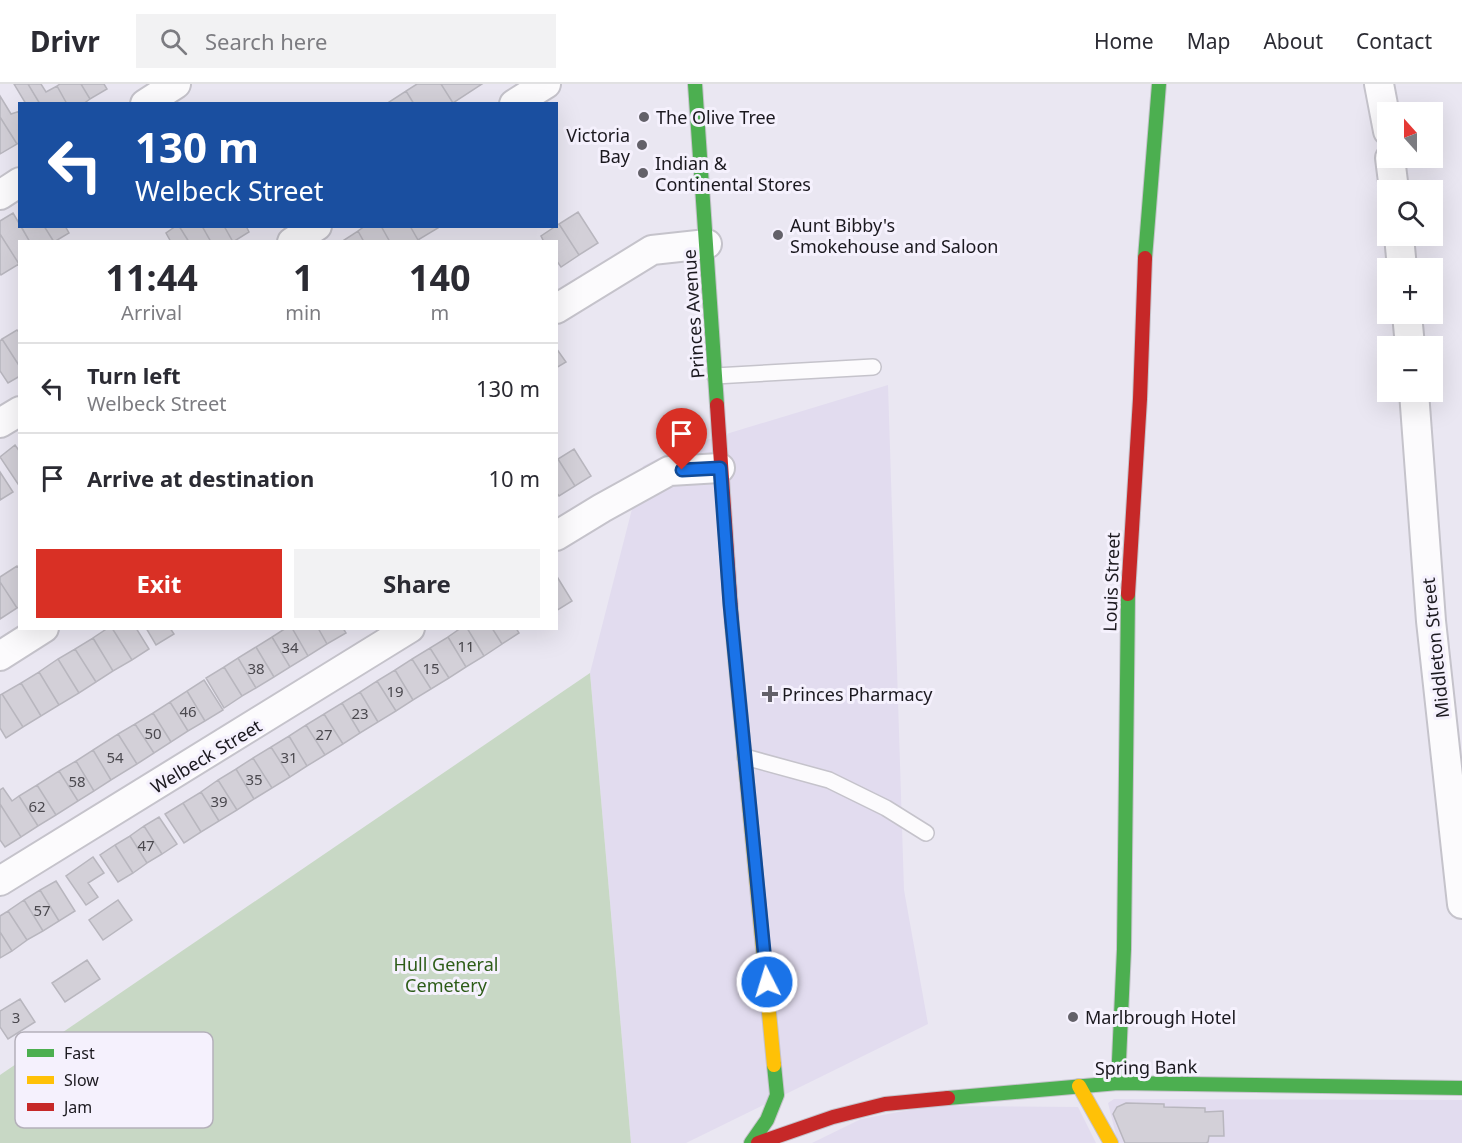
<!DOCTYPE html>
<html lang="en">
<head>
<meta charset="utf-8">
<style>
  body { margin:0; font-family:"Noto Sans",sans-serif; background:#f2f2f3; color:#2b2b33; height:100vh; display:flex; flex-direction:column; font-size:22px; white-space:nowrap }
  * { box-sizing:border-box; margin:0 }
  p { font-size:20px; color:#7c7c81 }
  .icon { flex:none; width:33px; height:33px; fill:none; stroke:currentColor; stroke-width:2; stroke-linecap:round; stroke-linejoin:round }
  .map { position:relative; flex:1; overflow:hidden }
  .sheet { position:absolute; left:18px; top:156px; width:540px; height:390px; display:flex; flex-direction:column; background:#fff; border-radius:0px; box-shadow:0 6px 24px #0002 }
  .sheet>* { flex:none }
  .guide { position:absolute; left:18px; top:18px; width:540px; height:126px; border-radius:0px; box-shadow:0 6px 24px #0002; background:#1a4fa0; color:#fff; overflow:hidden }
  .needle { width:39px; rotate:339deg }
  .fabs { position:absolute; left:1377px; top:18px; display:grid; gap:12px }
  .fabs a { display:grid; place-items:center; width:66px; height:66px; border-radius:0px; background:#fff; box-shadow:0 6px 24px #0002; font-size:30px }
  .pin { position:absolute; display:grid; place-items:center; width:51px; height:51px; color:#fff; margin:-62px -26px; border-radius:50% 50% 50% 0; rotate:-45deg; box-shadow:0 0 6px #0007 }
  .pin .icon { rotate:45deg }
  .me { position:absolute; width:66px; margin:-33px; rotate:355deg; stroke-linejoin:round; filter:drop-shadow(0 0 4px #0008) }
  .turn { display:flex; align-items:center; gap:21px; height:126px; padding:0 18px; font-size:27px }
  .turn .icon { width:78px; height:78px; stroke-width:2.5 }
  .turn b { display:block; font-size:42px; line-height:51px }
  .eta { display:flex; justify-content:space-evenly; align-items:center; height:102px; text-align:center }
  .eta b { font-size:36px; font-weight:700; line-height:42px }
  .cta { display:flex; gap:12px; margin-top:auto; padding:12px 18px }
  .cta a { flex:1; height:69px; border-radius:0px; background:#d93025; color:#fff; font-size:24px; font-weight:700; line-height:69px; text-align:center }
  .cta a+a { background:#f2f2f3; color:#2b2b33 }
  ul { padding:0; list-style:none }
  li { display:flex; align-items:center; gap:18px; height:90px; padding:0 18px; border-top:2px solid #e1e1e2 }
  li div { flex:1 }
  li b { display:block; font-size:22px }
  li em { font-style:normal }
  header { display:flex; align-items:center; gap:36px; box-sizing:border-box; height:84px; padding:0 30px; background:#fff; border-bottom:2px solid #e1e1e2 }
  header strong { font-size:28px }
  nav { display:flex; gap:33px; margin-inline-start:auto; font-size:21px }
  .search { width:420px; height:54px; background:#f2f2f3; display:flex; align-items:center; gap:15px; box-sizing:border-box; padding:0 21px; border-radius:0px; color:#7c7c81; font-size:22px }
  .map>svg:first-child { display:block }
  .built { fill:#e2dcef }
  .green { fill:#c8d8c5 }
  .building { fill:#d3d0d8; stroke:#b8b6be; stroke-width:1.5 }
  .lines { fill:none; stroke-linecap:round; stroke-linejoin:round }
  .lane-casing { stroke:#c5c3cb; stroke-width:18 }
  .street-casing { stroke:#c5c3cb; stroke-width:32 }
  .fast-casing { stroke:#c5c3cb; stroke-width:16 }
  .slow-casing { stroke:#c5c3cb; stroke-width:16 }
  .jam-casing { stroke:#c5c3cb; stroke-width:16 }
  .lane { stroke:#fcfbfd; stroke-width:15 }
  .street { stroke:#fcfbfd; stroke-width:28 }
  .fast { stroke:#4caf50; stroke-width:14 }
  .slow { stroke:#ffc107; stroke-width:14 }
  .jam { stroke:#c62828; stroke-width:14 }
  .route-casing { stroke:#114b97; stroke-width:15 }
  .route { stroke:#1a73e8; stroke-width:10 }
  .poi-dot { fill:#636169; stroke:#f5f1fd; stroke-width:2 }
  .labels { text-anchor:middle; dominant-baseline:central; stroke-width:6; stroke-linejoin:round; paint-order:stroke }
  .number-label { font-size:15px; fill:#4b494f }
  .poi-label { font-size:18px; fill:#1b191f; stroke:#f5f1fd; text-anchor:start }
  .street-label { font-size:18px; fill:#1b191f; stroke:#f5f1fd }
  .park-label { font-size:18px; fill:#2d5c18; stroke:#f5f1fd }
  .key { fill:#f5f1fd; stroke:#b4b0ba; stroke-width:1.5 }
  .key-label { font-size:16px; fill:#1b191f }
</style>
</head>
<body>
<header>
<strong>Drivr</strong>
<div class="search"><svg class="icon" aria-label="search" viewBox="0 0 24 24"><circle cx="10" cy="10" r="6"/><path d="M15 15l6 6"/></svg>Search here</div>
<nav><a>Home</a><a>Map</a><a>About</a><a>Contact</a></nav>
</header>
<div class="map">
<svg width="1462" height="1059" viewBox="0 0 1462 1059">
  <rect width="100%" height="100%" fill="#eae7f2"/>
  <path class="built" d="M888 301 904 806 928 940 686 1059H631L590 589 643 382 677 365Z
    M1114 1015 1462 1016V1059H1118L1108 1019Z
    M931 1022 1078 1023 1096 1059H812L861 1035Z"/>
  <path class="green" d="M590 589 631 1059H0V991Z"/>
  <path class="building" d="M14 0H28L40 20H26Z
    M28 0H41L46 8 57 2 67 20H40Z
    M60 0H81L90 15 83 20H67L57 2Z
    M81 0H104L107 5 90 15Z
    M417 0H441L453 19 414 20 406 7Z
    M441 0H482L453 19Z
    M406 7 414 20H386Z
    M0 12 11 30 20 27V58L17 60 0 33Z
    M0 33 17 60 0 70Z
    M578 128 598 159 579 171 559 140Z
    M13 129 30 158H20L19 180 0 150V137Z
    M559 140 579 171 561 183 556 176V158H544L541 152Z
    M21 142H44L54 158H30Z
    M44 142H65L69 149 54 158Z
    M176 142H179L189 158H171L166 149Z
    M179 142H202L211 158H189Z
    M202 142H224L233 158H211Z
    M224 142H246L249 148 233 158Z
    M365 142H381L390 158H364L358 147Z
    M381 142H410L418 156 415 158H390Z
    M410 142H437L438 144 418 156Z
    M358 147 364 158H341Z
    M0 150 19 180 1 191 0 189Z
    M17 246 20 249V283L2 255Z
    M2 255 20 283V292L8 299 0 287V257Z
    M556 264 566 278 556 284Z
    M15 361 20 368V403L0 373Z
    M574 365 591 392 575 402 558 375Z
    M558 375 575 402 559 412 556 408V376Z
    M0 388 13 408 0 416Z
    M17 482 20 485V522L17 524 0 498V493Z
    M556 491 572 517 556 527Z
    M0 498 17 524 0 535Z
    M108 544H112L132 576 113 587 93 554Z
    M112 544H136L149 565 132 576Z
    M146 544H170L174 550 156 561Z
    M286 544H292L308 572 290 583 272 553Z
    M292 544H318L327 560 308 572Z
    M318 544H343L346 549 327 560Z
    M461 544H467L484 572 466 583 448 553Z
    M467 544H492L502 560 484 572Z
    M492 544H516L519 549 502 560Z
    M272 553 290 583 274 593 256 563Z
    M448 553 466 583 449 594 430 564Z
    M93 554 113 587 96 598 75 565Z
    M256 563 274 593 256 604 238 574Z
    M430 564 449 594 431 605 412 575Z
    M75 565 96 598 79 609 58 575Z
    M238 574 256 604 242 612 224 583Z
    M58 575 79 609 59 621 39 588Z
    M412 575 431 605 413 616 395 586Z
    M224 583 242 612 224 624 206 594Z
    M395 586 413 616 396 627 377 597Z
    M39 588 59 621 41 632 21 599Z
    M204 596 223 626 205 637 187 607Z
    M377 597 396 627 378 638 360 608Z
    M21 599 41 632 23 643 2 610Z
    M187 607 205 637 188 647 170 618Z
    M360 608 378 638 360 649 342 619Z
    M2 610 23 643 6 654 0 644V611Z
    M170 618 188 647 171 658 153 629Z
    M342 619 360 649 343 660 324 630Z
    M153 629 171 658 154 669 135 640Z
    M324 630 343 660 325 671 306 641Z
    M135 640 154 669 137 680 118 650Z
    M306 641 325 671 307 682 289 652Z
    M118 650 137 680 111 696 93 666Z
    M289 652 307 682 290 693 271 663Z
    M271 663 290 693 272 704 253 674Z
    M93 666 111 696 94 707 76 677Z
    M253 674 272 704 254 715 236 685Z
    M76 677 94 707 78 717 59 687Z
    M236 685 254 715 237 726 218 696Z
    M59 687 78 717 56 731 37 701Z
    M218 696 237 726 219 737 201 708Z
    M37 701 56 731 38 742 19 712Z
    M3 704 12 717 19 712 38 742 21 753 0 720V706Z
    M201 708 219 737 201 748 183 719Z
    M183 719 201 748 184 759 165 730Z
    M0 720 21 753 5 763 0 756Z
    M159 733 177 760 162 770 144 742Z
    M144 742 162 770 147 779 130 752Z
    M130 752 147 779 133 789 115 761Z
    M115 761 133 789 118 798 100 771Z
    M93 773 104 789 88 799 98 813 86 821 66 792Z
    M56 797 75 827 59 837 40 806Z
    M40 806 59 837 43 847 24 816Z
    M24 816 43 847 27 856 8 827Z
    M118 816 132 836 103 856 89 836Z
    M8 827 27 856 12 867 0 848V832Z
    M0 848 12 867 0 874Z
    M87 876 100 895 65 918 52 899Z
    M20 915 35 938 8 955 0 943V927Z
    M1126 1019 1164 1020V1023L1205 1024V1028L1223 1027 1224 1052H1209L1208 1058 1206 1059H1125L1113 1030 1117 1023Z"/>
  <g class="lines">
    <defs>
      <path id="lane" d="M715 292 873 283
        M745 673 829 696 886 724 926 749"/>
      <path id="street" d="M1379 0 1388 47
        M145 20 176 0
        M514 20 546 0
        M1390 74 1394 106
        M0 111 20 98
        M1399 152 1402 184
        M292 158 317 142
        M556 225 652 166 707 160
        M1407 230 1410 262
        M1414 308 1431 537 1462 820
        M0 339 20 327
        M556 452 602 424 669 387 720 384
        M0 572 44 544
        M0 797 410 544"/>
      <path id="fast" d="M695 0 717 321
        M1145 174 1159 0
        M1118 999 1124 865 1128 510
        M948 1014 1118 999 1462 1004
        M751 1059 767 1036 777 1011 774 981"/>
      <path id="slow" d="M732 541 774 981
        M1079 1002 1111 1059"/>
      <path id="jam" d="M717 321 732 541
        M1128 510 1140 315 1145 174
        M758 1059 833 1033 885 1020 948 1014"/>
    </defs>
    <use href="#lane" class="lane-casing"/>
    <use href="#street" class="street-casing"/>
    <use href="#fast" class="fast-casing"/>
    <use href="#slow" class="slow-casing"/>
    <use href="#jam" class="jam-casing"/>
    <use href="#lane" class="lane"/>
    <use href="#street" class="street"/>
    <use href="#fast" class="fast"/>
    <use href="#slow" class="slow"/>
    <use href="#jam" class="jam"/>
  </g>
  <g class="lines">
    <defs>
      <path id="route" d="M682 386 720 384 730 520 767 898"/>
    </defs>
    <use href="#route" class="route-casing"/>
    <use href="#route" class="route"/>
  </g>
  <g class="poi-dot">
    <circle cx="644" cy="33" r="6"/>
    <circle cx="642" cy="61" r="6"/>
    <circle cx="643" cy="89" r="6"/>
    <circle cx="778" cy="151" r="6"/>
    <path d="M767 601h6v6h6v6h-6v6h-6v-6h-6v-6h6z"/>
    <circle cx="1073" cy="933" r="6"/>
  </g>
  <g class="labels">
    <g class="number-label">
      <text x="466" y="562">11</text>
      <text x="290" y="563">34</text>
      <text x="256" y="584">38</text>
      <text x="431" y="584">15</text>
      <text x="395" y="607">19</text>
      <text x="188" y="627">46</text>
      <text x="360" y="629">23</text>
      <text x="153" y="649">50</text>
      <text x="324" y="650">27</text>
      <text x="115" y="673">54</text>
      <text x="289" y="673">31</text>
      <text x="254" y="695">35</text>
      <text x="77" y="697">58</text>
      <text x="219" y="717">39</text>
      <text x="37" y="722">62</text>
      <text x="146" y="761">47</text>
      <text x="42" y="826">57</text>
      <text x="16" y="933">3</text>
    </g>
    <g class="poi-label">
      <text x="656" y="33">The Olive Tree</text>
      <text x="630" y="51" text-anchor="end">Victoria<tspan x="630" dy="21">Bay</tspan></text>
      <text x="655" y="79">Indian &amp;<tspan x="655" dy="21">Continental Stores</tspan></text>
      <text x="790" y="141">Aunt Bibby's<tspan x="790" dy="21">Smokehouse and Saloon</tspan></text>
      <text x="782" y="610">Princes Pharmacy</text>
      <text x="1085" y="933">Marlbrough Hotel</text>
    </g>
    <g class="street-label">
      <text transform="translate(693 230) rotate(-94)">Princes Avenue</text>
      <text transform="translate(1111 498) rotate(-88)">Louis Street</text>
      <text transform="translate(1435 564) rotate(-96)">Middleton Street</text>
      <text transform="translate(206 672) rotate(-31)">Welbeck Street</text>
      <text transform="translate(1146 983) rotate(-1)">Spring Bank</text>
    </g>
    <g class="park-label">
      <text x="446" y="880">Hull General<tspan x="446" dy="21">Cemetery</tspan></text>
    </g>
  </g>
  <rect x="15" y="948" width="198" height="96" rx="9" class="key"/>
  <rect x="27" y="965" width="27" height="8" fill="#4caf50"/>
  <rect x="27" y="992" width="27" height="8" fill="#ffc107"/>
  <rect x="27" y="1019" width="27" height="8" fill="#c62828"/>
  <g class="key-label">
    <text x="64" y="975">Fast</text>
    <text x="64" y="1002">Slow</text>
    <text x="64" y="1029">Jam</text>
  </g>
</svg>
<div class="fabs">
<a><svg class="needle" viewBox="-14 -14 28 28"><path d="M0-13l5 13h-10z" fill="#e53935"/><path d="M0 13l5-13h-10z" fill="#7c7c81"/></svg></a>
<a><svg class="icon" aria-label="search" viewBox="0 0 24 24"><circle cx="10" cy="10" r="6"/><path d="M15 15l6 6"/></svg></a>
<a>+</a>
<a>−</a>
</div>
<div class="pin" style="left:682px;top:386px;background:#d93025"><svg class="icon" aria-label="arrive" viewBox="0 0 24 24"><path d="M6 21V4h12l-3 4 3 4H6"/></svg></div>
<svg class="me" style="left:767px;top:898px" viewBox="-20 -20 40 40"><circle r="17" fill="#1a73e8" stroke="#fff" stroke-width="3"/><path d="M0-11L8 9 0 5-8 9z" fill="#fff"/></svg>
<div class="guide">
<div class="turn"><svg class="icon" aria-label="left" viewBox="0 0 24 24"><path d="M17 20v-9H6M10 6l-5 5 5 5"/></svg><div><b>130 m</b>Welbeck Street</div></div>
</div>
<section class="sheet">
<div class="eta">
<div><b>11:44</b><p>Arrival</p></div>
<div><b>1</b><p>min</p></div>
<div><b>140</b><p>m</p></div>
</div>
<ul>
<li><svg class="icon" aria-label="left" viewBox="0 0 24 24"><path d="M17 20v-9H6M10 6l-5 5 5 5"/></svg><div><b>Turn left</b><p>Welbeck Street</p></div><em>130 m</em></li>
<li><svg class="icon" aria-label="arrive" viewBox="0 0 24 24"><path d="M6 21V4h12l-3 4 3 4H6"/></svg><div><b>Arrive at destination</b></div><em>10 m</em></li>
</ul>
<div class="cta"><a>Exit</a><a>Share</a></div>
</section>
</div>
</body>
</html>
